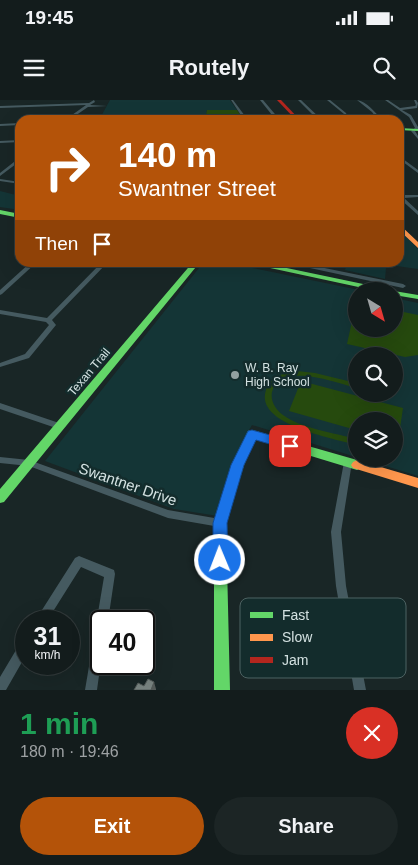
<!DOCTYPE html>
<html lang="en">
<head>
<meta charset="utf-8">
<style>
  body { margin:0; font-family:Arial,sans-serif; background:#1c2525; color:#f1f3f6; height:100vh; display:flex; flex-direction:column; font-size:19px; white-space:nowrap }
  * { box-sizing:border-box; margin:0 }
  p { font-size:16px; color:#9da1a3 }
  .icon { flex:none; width:28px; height:28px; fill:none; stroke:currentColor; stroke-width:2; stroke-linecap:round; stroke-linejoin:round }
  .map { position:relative; height:590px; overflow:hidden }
  .panel { display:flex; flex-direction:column; background:#131c1c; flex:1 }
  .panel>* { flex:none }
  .banner { position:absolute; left:15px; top:15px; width:389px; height:152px; border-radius:15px; box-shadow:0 5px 20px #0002,0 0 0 1px #323a3b; background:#b45309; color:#fff; overflow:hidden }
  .needle { width:32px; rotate:143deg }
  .controls { position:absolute; left:348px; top:182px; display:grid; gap:10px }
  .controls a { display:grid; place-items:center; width:55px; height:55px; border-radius:50%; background:#131c1c; box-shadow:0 5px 20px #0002,0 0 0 1px #323a3b; font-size:25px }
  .speed { position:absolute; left:15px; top:510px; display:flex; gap:10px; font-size:25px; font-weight:700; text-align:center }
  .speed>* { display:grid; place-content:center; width:65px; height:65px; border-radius:50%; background:#131c1c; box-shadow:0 5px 20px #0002,0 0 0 1px #323a3b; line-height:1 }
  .speed small { font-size:12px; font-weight:400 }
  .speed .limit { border:2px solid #111; border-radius:8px; background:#fff; color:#111 }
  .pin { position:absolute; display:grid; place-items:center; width:42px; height:42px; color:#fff; margin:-21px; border-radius:10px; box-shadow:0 2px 8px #0006 }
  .me { position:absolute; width:55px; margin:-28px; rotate:359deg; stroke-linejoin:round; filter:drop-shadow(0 0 4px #0008) }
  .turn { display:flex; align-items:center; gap:18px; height:105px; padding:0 20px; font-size:22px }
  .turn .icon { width:65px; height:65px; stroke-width:2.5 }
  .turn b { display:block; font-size:35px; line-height:42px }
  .then { display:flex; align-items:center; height:48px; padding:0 20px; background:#0003; gap:10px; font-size:19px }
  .round { display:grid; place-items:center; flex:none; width:52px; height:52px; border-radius:26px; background:#1c2525 }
  .overview { display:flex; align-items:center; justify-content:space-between; height:85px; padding:0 20px }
  h1 { font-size:30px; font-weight:600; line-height:38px; color:#1e9e55 }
  .action { display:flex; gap:10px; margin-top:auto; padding:10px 20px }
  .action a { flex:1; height:58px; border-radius:30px; background:#b45309; color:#fff; font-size:20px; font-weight:600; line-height:58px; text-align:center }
  .action a+a { background:#1c2525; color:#f1f3f6 }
  .status { display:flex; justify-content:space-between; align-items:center; height:35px; padding:0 25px; background:#131c1c; direction:ltr }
  .status svg { height:14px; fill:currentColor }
  header { display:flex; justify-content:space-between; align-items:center; height:65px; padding:0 20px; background:#131c1c; font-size:22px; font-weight:600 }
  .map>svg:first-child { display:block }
  .built { fill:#143536; fill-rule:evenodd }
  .green { fill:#264a0e }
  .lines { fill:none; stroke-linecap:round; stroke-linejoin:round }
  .street { fill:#455a60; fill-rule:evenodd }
  .fast { fill:#63d668; fill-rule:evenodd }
  .slow { fill:#ff974d; fill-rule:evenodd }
  .jam { fill:#b3261e; fill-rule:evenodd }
  .shaded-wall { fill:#555c5a }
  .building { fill:#798481; stroke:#555c5a }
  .route { fill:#1a73e8; stroke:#114b97 }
  .poi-dot { fill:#92a0a0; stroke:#132c2c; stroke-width:2 }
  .labels { text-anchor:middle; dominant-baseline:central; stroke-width:5; stroke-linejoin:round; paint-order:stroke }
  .poi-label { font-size:12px; fill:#d3e1e1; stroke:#132c2c; text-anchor:start }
  .street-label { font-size:12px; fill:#d3e1e1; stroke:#132c2c }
  .near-street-label { font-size:15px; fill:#d3e1e1; stroke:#132c2c }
  .key { fill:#132c2c; stroke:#4d6262; stroke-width:1 }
  .key-label { font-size:14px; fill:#d3e1e1 }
</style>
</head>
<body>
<div class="status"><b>19:45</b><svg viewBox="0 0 49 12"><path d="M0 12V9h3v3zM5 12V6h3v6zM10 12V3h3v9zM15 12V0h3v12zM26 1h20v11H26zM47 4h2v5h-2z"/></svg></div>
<header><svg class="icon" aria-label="menu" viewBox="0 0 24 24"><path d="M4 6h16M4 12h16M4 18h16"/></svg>Routely<svg class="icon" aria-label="search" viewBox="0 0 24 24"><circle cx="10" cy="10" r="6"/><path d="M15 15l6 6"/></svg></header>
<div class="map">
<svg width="418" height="590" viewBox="0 0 418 590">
  <rect width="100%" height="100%" fill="#192626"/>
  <path class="built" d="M110 0H230L237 10H207L205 20H99Z
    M0 91 20 96V110L0 107Z
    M399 129 418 149V169L375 163 399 162Z
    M348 162 386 168 385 179 345 170Z
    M203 163H228L364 191H356V229H394V198L418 203V376L363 359H394V321H356V357L252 325 243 340 218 416 174 409 45 361ZM356 256H394V294H356Z"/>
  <path class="green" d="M207 10H237L244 20H205Z
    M352 207 356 208V229H394V210L418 215V255L405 257 347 244 354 212 351 211Z
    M297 271 315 273 356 283V288C337 283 280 261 272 292 270 301 276 310 283 315 300 328 335 333 356 339V345C334 338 254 325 266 290 270 277 285 272 297 271Z
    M301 281 403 308 398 342 394 340V321H356V330L289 311Z"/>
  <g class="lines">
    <path class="street" d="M94 0 95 2 90 5 107 6 88 7 69 20H65L86 5 0 8V6L89 3Z
      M231 0H233L248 20H244Z
      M260 0H263L280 20H276Z
      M298 0H301L322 20H318Z
      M327 0H330L346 13 349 20H345L344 14Z
      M357 0C367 2 375 12 382 20H378L372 12Z
      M385 0H388L400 8 415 6 416 5 414 0H416L418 3 417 8 402 10 411 15 418 27V29L415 31 418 36V39L411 31 415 28 409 17Z
      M20 23V25L0 26V24Z
      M20 40V42L0 43V41Z
      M399 56 418 70V73L399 59Z
      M19 58H20V61L0 76V73Z
      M0 79 20 82V84L0 81Z
      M399 95H418V97L404 98 418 111V115L399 98Z
      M31 162H37L2 194 0 195V190Z
      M102 162H108L52 220 56 225 29 258 0 267V263L25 254 49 225 46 222 0 214V210L47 218Z
      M282 162H295L403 184 406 186 403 188Z
      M0 303 62 324 63 326 62 328 59 329 0 309Z
      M0 357 29 360 168 410 220 419 223 420 225 423 223 426 220 427 168 418 29 366 0 363Z
      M348 359 351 360 352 362 341 432 346 486 366 590H354L336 486 331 432 344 362 345 360Z
      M79 456 114 470 115 474 108 521H101V561L97 590H85L104 477 81 467 47 521H35L75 458Z
      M26 538V555L6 590H0V577L22 540Z"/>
    <path class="fast" d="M399 28 418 29V31L399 30Z
      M0 110 20 114V118L0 114Z
      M193 162H200L4 402 0 403V389Z
      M242 162H258L387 189 391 191H377Z
      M392 191H394L418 195V199L394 195V191Z
      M252 330 357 360 361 362 363 365 361 368 357 370 255 339 244 365 226 423 230 590H214V423L232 365 248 331Z"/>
    <path class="slow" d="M399 124 418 142V148L399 130Z
      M357 360 418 378V388L353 368 351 365 353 362Z"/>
    <path class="jam" d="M277 0H281L300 20H296Z"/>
  </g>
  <path class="shaded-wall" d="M154 582 156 589V590H151Z"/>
  <path class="building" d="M148 579 154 582 151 590H152H134L138 583 144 586Z"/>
  <path class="route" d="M252 330 295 342 297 346 290 350 256 340 244 365 227 423 228 460 226 465 220 467 215 465 213 460V423L231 365 248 331Z"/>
  <circle class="poi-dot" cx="235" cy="275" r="5"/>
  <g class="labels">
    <g class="poi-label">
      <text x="245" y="268">W. B. Ray<tspan x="245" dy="14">High School</tspan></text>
    </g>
    <g class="street-label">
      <text transform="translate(89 272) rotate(-50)">Texan Trail</text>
    </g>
    <g class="near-street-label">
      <text transform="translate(128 384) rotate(19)">Swantner Drive</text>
    </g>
  </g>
  <rect x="240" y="498" width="166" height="80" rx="8" class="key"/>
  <rect x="250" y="512" width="23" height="6" fill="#63d668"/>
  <rect x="250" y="534" width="23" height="7" fill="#ff974d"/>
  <rect x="250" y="557" width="23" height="6" fill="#b3261e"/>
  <g class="key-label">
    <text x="282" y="520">Fast</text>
    <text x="282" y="542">Slow</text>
    <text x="282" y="565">Jam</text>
  </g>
</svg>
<div class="controls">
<a><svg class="needle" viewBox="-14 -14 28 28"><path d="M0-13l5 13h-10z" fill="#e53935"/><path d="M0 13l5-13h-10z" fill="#9da1a3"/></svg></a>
<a><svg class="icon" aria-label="search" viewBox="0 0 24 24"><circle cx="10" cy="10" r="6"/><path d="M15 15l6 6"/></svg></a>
<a><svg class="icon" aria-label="layers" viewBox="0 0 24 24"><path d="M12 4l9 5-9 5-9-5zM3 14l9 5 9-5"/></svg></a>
</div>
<div class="speed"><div>31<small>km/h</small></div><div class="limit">40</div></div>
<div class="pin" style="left:290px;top:346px;background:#d93025"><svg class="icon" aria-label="arrive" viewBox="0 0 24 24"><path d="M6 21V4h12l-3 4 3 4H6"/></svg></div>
<svg class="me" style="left:220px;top:460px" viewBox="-20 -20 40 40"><circle r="17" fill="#1a73e8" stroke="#fff" stroke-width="3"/><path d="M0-11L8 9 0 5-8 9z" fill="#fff"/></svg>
<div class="banner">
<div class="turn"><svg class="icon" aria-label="right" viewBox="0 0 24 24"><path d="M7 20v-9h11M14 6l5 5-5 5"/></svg><div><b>140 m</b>Swantner Street</div></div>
<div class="then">Then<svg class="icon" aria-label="arrive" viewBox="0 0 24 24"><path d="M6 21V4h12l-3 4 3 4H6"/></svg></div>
</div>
</div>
<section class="panel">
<div class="overview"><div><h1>1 min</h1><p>180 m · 19:46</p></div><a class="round" style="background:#d93025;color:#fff"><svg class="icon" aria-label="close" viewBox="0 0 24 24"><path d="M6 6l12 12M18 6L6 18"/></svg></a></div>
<div class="action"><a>Exit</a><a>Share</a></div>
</section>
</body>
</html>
